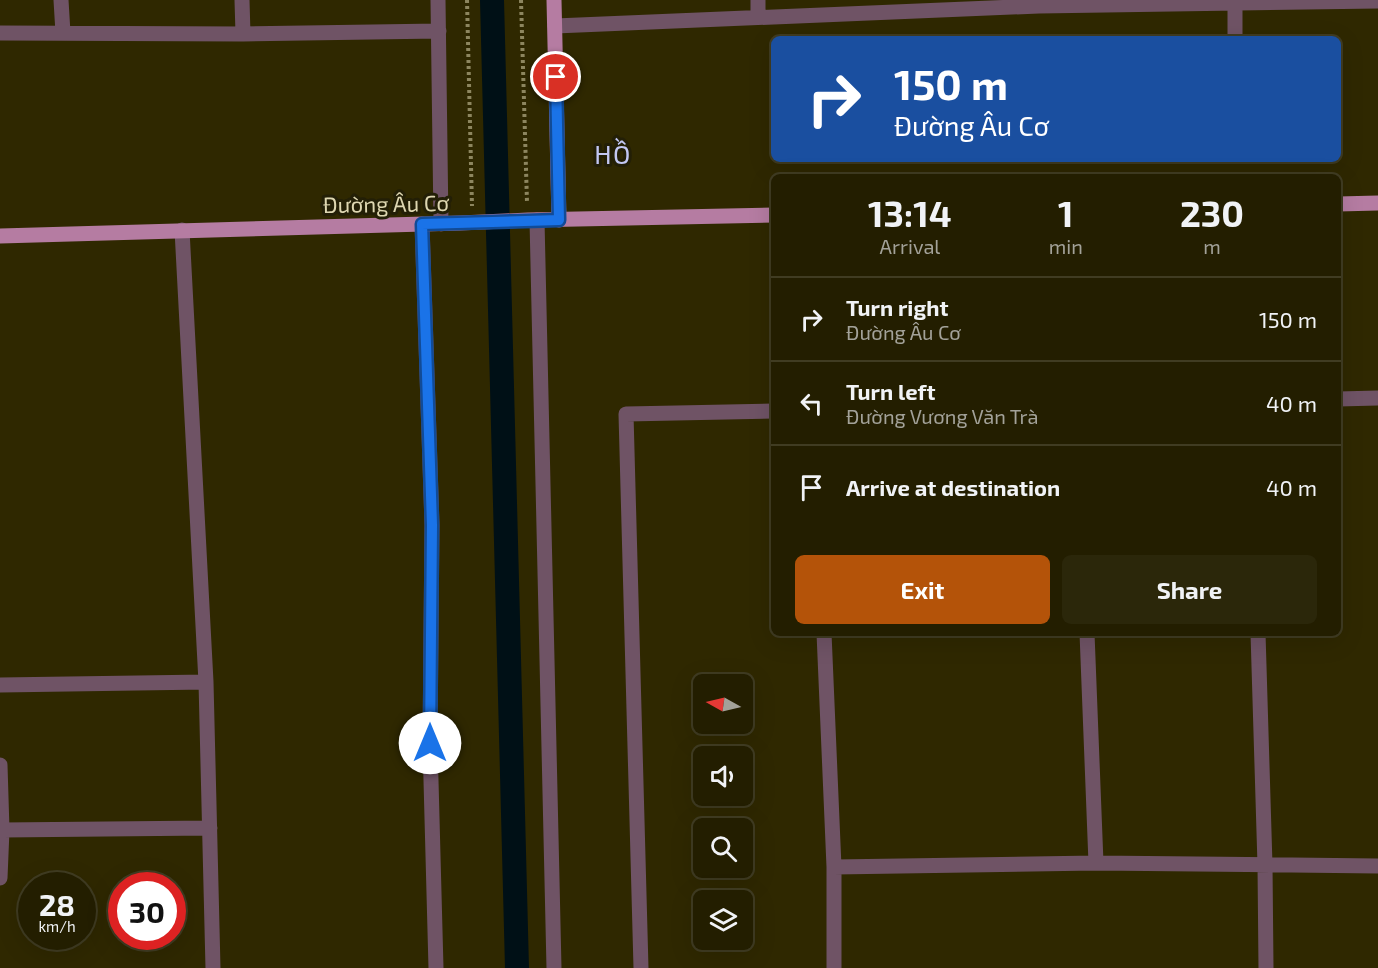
<!DOCTYPE html>
<html lang="en">
<head>
<meta charset="utf-8">
<style>
  body { margin:0; font-family:"Exo 2",sans-serif; background:#2b270a; color:#f1f3f6; height:100vh; display:flex; flex-direction:column; font-size:22px; white-space:nowrap }
  * { box-sizing:border-box; margin:0 }
  p { font-size:20px; color:#a3a299 }
  .icon { flex:none; width:33px; height:33px; fill:none; stroke:currentColor; stroke-width:2; stroke-linecap:round; stroke-linejoin:round }
  .map { position:relative; flex:1; overflow:hidden }
  .side { position:absolute; left:771px; top:174px; width:570px; height:462px; display:flex; flex-direction:column; background:#231e00; border-radius:9px; box-shadow:0 6px 24px #0002,0 0 0 2px #403c22 }
  .side>* { flex:none }
  .hud { position:absolute; left:771px; top:36px; width:570px; height:126px; border-radius:9px; box-shadow:0 6px 24px #0002,0 0 0 2px #403c22; background:#1a4fa0; color:#fff; overflow:hidden }
  .needle { width:39px; rotate:278deg }
  .tools { position:absolute; left:693px; top:674px; display:grid; gap:12px }
  .tools a { display:grid; place-items:center; width:60px; height:60px; border-radius:9px; background:#231e00; box-shadow:0 6px 24px #0002,0 0 0 2px #403c22; font-size:30px }
  .speed { position:absolute; left:18px; top:872px; display:flex; gap:12px; font-size:30px; font-weight:700; text-align:center }
  .speed>* { display:grid; place-content:center; width:78px; height:78px; border-radius:50%; background:#231e00; box-shadow:0 6px 24px #0002,0 0 0 2px #403c22; line-height:1 }
  .speed small { font-size:15px; font-weight:400 }
  .speed .limit { border:9px solid #d22; background:#fff; color:#111 }
  .pin { position:absolute; display:grid; place-items:center; width:51px; height:51px; color:#fff; margin:-26px; border:3px solid #fff; border-radius:50%; box-shadow:0 2px 6px #0007 }
  .me { position:absolute; width:66px; margin:-33px; rotate:0deg; stroke-linejoin:round; filter:drop-shadow(0 0 4px #0008) }
  .turn { display:flex; align-items:center; gap:21px; height:126px; padding:0 24px; font-size:27px }
  .turn .icon { width:78px; height:78px; stroke-width:2.5 }
  .turn b { display:block; font-size:42px; line-height:51px }
  .eta { display:flex; justify-content:space-evenly; align-items:center; height:102px; text-align:center }
  .eta b { font-size:36px; font-weight:700; line-height:42px }
  .primary-button { display:flex; gap:12px; margin-top:auto; padding:12px 24px }
  .primary-button a { flex:1; height:69px; border-radius:9px; background:#b45309; color:#fff; font-size:24px; font-weight:700; line-height:69px; text-align:center }
  .primary-button a+a { background:#2b270a; color:#f1f3f6 }
  ul { padding:0; list-style:none }
  li { display:flex; align-items:center; gap:18px; height:84px; padding:0 24px; border-top:2px solid #403c22 }
  li div { flex:1 }
  li b { display:block; font-size:22px }
  li em { font-style:normal }
  .map>svg:first-child { display:block }
  .lines { fill:none; stroke-linecap:round; stroke-linejoin:round }
  .canal { stroke:#001016; stroke-width:24 }
  .path { stroke:#8d865f; stroke-width:4; stroke-dasharray:3 3; stroke-linecap:butt }
  .minor { stroke:#6f5365; stroke-width:15 }
  .major { stroke:#b57ca2; stroke-width:15 }
  .route-casing { stroke:#114b97; stroke-width:15 }
  .route { stroke:#1a73e8; stroke-width:10 }
  .labels { text-anchor:middle; dominant-baseline:central; stroke-width:6; stroke-linejoin:round; paint-order:stroke }
  .street-label { font-size:22px; fill:#ded7b1; stroke:#231f06 }
  .quarter-label { font-size:26px; letter-spacing:1.5px; fill:#c3c8f3; stroke:#231f06 }
</style>
</head>
<body>
<div class="map">
<svg width="1378" height="968" viewBox="0 0 1378 968">
  <rect width="100%" height="100%" fill="#2f2800"/>
  <g class="lines">
    <path class="canal" d="M492 0 517 968"/>
    <path class="path" d="M467 0 472 206
      M521 0 527 202"/>
    <path class="minor" d="M61 0 63 33
      M242 0 243 34
      M438 0 441 224
      M758 0V17
      M1235 0V39
      M555 26 1039 6 1378 1
      M0 33 243 34 439 31
      M537 220 554 968
      M422 224 432 525 430 743 436 968
      M182 230 206 682 213 968
      M1338 399 1378 398
      M824 633 834 867V968
      M1087 633 1096 863
      M1258 633 1265 865 1266 968
      M0 685 206 682
      M0 765 2 830 0 878
      M2 830 210 828
      M834 867 1096 863 1378 866
      M641 968 626 414 774 411"/>
    <path class="major" d="M554 0 559 220
      M1338 204 1378 203
      M0 236 460 223 528 220 774 215"/>
  </g>
  <g class="lines">
    <defs>
      <path id="route" d="M430 743 432 525 422 224 559 220 556 77"/>
    </defs>
    <use href="#route" class="route-casing"/>
    <use href="#route" class="route"/>
  </g>
  <g class="labels">
    <g class="street-label">
      <text transform="translate(386 203) rotate(-1)">Đường Âu Cơ</text>
    </g>
    <g class="quarter-label">
      <text x="613" y="153">HỒ</text>
    </g>
  </g>
</svg>
<div class="tools">
<a><svg class="needle" viewBox="-14 -14 28 28"><path d="M0-13l5 13h-10z" fill="#e53935"/><path d="M0 13l5-13h-10z" fill="#a3a299"/></svg></a>
<a><svg class="icon" aria-label="sound" viewBox="0 0 24 24"><path d="M4 9h4l5-4v14l-5-4H4zM17 9q2 3 0 6"/></svg></a>
<a><svg class="icon" aria-label="search" viewBox="0 0 24 24"><circle cx="10" cy="10" r="6"/><path d="M15 15l6 6"/></svg></a>
<a><svg class="icon" aria-label="layers" viewBox="0 0 24 24"><path d="M12 4l9 5-9 5-9-5zM3 14l9 5 9-5"/></svg></a>
</div>
<div class="speed"><div>28<small>km/h</small></div><div class="limit">30</div></div>
<div class="pin" style="left:556px;top:77px;background:#d93025"><svg class="icon" aria-label="arrive" viewBox="0 0 24 24"><path d="M6 21V4h12l-3 4 3 4H6"/></svg></div>
<svg class="me" style="left:430px;top:743px" viewBox="-20 -20 40 40"><circle r="19" fill="#fff"/><path d="M0-13L10 11 0 6-10 11z" fill="#1a73e8"/></svg>
<div class="hud">
<div class="turn"><svg class="icon" aria-label="right" viewBox="0 0 24 24"><path d="M7 20v-9h11M14 6l5 5-5 5"/></svg><div><b>150 m</b>Đường Âu Cơ</div></div>
</div>
<section class="side">
<div class="eta">
<div><b>13:14</b><p>Arrival</p></div>
<div><b>1</b><p>min</p></div>
<div><b>230</b><p>m</p></div>
</div>
<ul>
<li><svg class="icon" aria-label="right" viewBox="0 0 24 24"><path d="M7 20v-9h11M14 6l5 5-5 5"/></svg><div><b>Turn right</b><p>Đường Âu Cơ</p></div><em>150 m</em></li>
<li><svg class="icon" aria-label="left" viewBox="0 0 24 24"><path d="M17 20v-9H6M10 6l-5 5 5 5"/></svg><div><b>Turn left</b><p>Đường Vương Văn Trà</p></div><em>40 m</em></li>
<li><svg class="icon" aria-label="arrive" viewBox="0 0 24 24"><path d="M6 21V4h12l-3 4 3 4H6"/></svg><div><b>Arrive at destination</b></div><em>40 m</em></li>
</ul>
<div class="primary-button"><a>Exit</a><a>Share</a></div>
</section>
</div>
</body>
</html>
